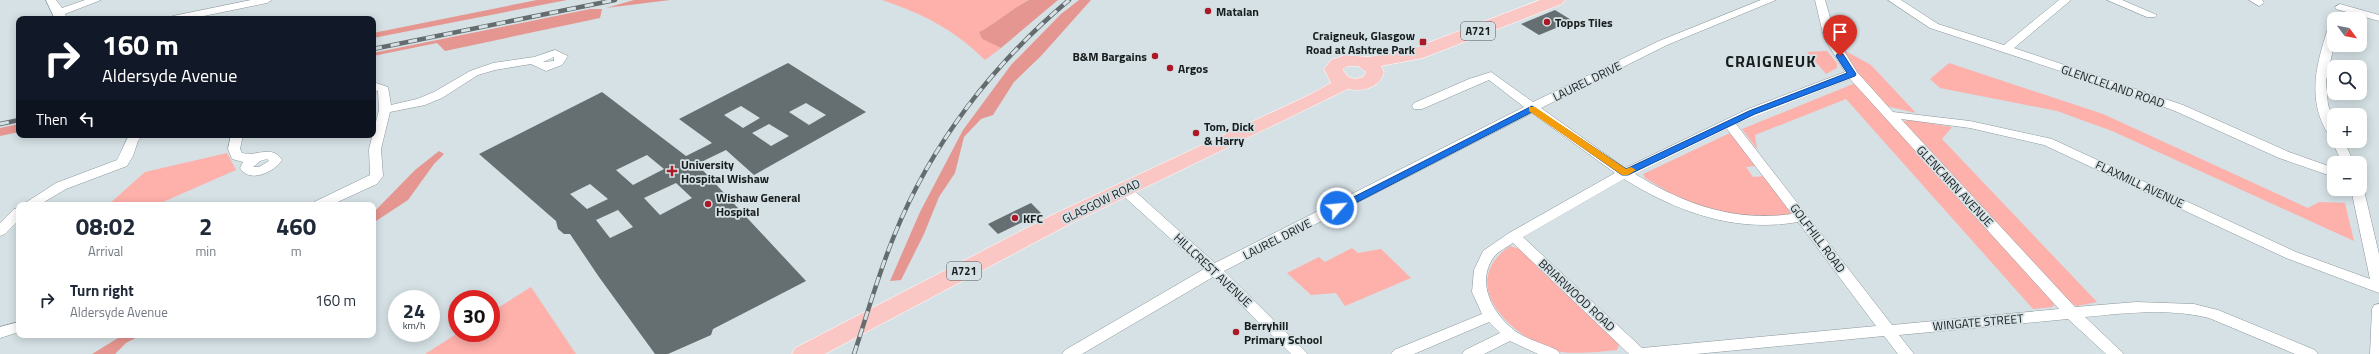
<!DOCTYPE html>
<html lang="en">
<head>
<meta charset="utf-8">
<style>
  body { margin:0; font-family:"Titillium Web",sans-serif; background:#f2f2f3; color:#1f2937; height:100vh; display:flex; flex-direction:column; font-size:15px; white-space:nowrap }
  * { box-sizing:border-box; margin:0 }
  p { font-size:13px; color:#747a83 }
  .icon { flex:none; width:22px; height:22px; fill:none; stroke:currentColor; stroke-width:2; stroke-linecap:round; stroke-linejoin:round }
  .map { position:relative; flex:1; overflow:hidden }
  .details { position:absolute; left:16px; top:202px; width:360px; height:136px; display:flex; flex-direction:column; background:#fff; border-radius:8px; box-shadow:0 2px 10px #0003 }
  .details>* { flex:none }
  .banner { position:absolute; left:16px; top:16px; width:360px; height:122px; border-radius:8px; box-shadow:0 2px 10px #0003; background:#111827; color:#fff; overflow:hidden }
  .needle { width:26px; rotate:122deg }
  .tools { position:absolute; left:2327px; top:12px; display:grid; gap:8px }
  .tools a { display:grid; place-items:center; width:40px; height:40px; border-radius:8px; background:#fff; box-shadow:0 2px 10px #0003; font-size:20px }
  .speed { position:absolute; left:388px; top:290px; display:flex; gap:8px; font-size:20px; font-weight:700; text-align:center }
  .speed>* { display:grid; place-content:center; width:52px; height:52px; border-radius:50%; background:#fff; box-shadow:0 2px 10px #0003; line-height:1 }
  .speed small { font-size:10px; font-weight:400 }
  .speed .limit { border:6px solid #d22; background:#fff; color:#111 }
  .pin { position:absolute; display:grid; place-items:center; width:34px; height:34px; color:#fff; margin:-41px -17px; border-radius:50% 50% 50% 0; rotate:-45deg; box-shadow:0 0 4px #0007 }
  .pin .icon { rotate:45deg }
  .me { position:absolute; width:44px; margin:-22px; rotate:63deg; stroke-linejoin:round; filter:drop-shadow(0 0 3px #0008) }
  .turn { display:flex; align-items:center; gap:14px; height:84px; padding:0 20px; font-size:18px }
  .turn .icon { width:52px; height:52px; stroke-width:2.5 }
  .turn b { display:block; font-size:28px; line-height:34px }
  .then { display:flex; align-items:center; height:38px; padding:0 20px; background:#0003; gap:8px; font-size:15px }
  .eta { display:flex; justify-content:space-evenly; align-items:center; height:68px; text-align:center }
  .eta b { font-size:24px; font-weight:700; line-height:28px }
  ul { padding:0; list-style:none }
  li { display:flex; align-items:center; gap:12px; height:60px; padding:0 20px }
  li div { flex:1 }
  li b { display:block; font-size:15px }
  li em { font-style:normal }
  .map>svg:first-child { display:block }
  .green { fill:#feb0ab }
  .forest { fill:#e69690 }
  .building { fill:#656f72; fill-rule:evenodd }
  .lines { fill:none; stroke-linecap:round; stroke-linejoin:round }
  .street-casing { stroke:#8b969a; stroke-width:1 }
  .primary-casing { stroke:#fff; stroke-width:1 }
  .street { fill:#fff; fill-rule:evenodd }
  .primary { fill:#fac7c4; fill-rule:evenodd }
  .rail-casing { stroke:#646c6e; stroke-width:4.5 }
  .rail { stroke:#d5e1e5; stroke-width:3; stroke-dasharray:9; stroke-linecap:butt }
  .route { fill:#1a73e8; stroke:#114b97 }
  .slow { fill:#f59e0b }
  .poi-dot { fill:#ac1825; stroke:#d5e1e5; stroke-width:1.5 }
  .labels { text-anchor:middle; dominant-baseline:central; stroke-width:3.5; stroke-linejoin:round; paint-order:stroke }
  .shield { fill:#d5e1e5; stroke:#51585a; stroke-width:1 }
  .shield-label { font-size:11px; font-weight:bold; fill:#181d1e }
  .poi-label { font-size:12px; font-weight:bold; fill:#181d1e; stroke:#d5e1e5; text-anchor:start }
  .street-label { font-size:12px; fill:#181d1e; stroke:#d5e1e5 }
  .district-label { font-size:16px; font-weight:bold; letter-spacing:1px; fill:#181d1e; stroke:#d5e1e5 }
</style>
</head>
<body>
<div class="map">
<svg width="2379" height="354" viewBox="0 0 2379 354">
  <rect width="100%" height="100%" fill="#d5e1e5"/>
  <path class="green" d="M882 0H1029C1011 9 997 23 979 32L982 39 1001 48 985 60C952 28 925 15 882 0Z
    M1840 48 1871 65 1916 113 1886 106 1842 54Z
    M1827 51 1837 63V68L1826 74 1807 52Z
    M1949 63 2103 114 2308 208 2319 202 2345 203 2354 241 2112 131 2057 111 1940 88 1930 79Z
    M1853 84 1860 87 2055 300 2053 307 2033 309 1846 99 1755 135 1757 149 1742 129Z
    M1909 120 1952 127 1942 139 2097 302 2077 306 2066 302 1903 125 1904 121Z
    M1730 133 1757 166 1746 167 1753 177 1765 176 1790 208 1791 213 1787 217 1727 215 1684 201 1645 178 1643 174Z
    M227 153 236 170 156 205H108L145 172Z
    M1510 246 1523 250 1620 342 1617 350C1599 352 1579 354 1561 352 1516 342 1453 285 1510 246Z
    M1352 248 1358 253 1381 249 1411 278 1345 306 1336 293 1311 295 1287 273 1319 257 1325 262Z
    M531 287 576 354H425L458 333H491V312Z"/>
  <path class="forest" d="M537 0H567L373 38V33Z
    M634 0H670L606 8Z
    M1029 0H1058L1001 48 982 39 979 32C997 23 1011 9 1029 0Z
    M1079 0H1091L1041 56 1014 82 993 115 981 119 964 137 955 173 939 197 924 234 901 280 890 281 920 212 963 130 1011 65 1061 14Z
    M590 9H602L600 18 445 51 437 43 373 56V53Z
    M19 124V132L0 136V128Z
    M439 151 444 154 434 164 408 200 373 223V213L415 170Z
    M123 335H141L126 343 115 354H92Z"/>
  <path class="building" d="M1555 10 1573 21 1539 35 1521 24Z
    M788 63 866 112 754 175 726 150 697 164 806 281 713 329 711 335 668 354H655L599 277 570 234H564L558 229 556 221 479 154 602 92 686 156 712 143 679 119ZM806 103 826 115 809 125 789 112ZM741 106 760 118 743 128 724 115ZM769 124 789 136 771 146 752 133ZM647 155 664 169 633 185 616 170ZM676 183 692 198 660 215 644 198ZM590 184 608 199 587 209 570 194ZM618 210 633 227 610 238 596 220Z
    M1031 203 1041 213 998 234 988 224Z"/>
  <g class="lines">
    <defs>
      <path id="street" d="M46 0H56L62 8 85 0H101L65 14 67 19H55Z
        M251 0H272L267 3 189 19H167L173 16Z
        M1761 0H1776L1667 45 1541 108 1625 168 1748 109 1845 72 1824 38 1815 0H1825L1836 38 1857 72 1893 112 1970 121 2052 139 2296 252 2370 279 2351 189H2360V185L2363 186 2379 254V293L2286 258 2044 145 1970 128 1901 119 2075 307 2136 302 2194 304 2218 310 2315 350 2318 354H2295L2209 318C2169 308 2125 313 2085 317L2124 354H2106L2068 319 1899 335 1914 354H1898L1884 336 1696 354H1629L1513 243C1507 247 1497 252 1493 258 1476 284 1493 314 1515 331 1526 339 1544 344 1557 350L1560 354H1538L1510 341 1484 354H1462L1465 350 1500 333 1489 322 1414 354H1391L1394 350 1482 314 1472 292 1474 270 1483 251 1509 233 1615 173 1532 113 1224 271 1308 354H1291L1213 277 1082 354H1062L1065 350 1204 269 1119 192 1117 189 1119 186H1129L1215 263 1524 107 1489 80 1422 109H1414L1412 106 1414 103 1469 79 1491 72 1533 102 1659 41ZM1850 79 2059 309 1892 325 1736 124ZM1727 129 1792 214C1733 222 1684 204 1635 174ZM1624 179C1677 212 1735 233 1798 222L1876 326 1642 348 1523 237Z
        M1888 0H1901L1938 24 2004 45 2059 0H2071L2014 48 2183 105 2289 152 2334 168V177L2279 158 2175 111 2121 91 1930 28Z
        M2107 0H2122L2157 15 2155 17H2147Z
        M2249 0H2262L2264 3 2259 6Z
        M2340 4 2379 15V21L2336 9 2335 7Z
        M2334 25V45L2326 81 2328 105 2334 121V138L2330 137C2306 101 2316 65 2328 28Z
        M555 50 568 56 562 65 546 71 531 64 495 70 478 75 442 98 425 105 390 112 381 149 383 176 377 184 331 205H312L314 202 370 175 369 149 379 110 378 91 373 90V82L388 87 391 105 417 99 434 92 470 71 493 63 534 57ZM554 57V61L543 62Z
        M129 135H143L138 141 133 156 127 166 66 189 39 205H22L56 183 117 160Z
        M231 135H243L240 149 242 153C257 157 272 144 282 160 274 172 250 184 240 168L243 162 232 159 228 149ZM267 159 269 161 259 167H253L260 161Z
        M2334 138V141H2344L2354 163H2342L2332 141Z
        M19 208V220L5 234 0 236V223L14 209Z
        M2379 304V354H2370L2372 309 2374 305Z
        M19 322V332L0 338V327Z"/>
      <path id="primary" d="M1540 0H1565L1562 4 1423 58 1381 66 1384 72C1380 88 1363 92 1348 89L1066 226 825 354H792L795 348 1050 216 1309 95 1331 83 1324 69 1331 60 1345 55 1368 57 1412 49ZM1348 66H1358L1366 72 1364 76C1356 81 1346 79 1343 69Z"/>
    </defs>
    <use href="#street" class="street-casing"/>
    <use href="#primary" class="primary-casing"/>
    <use href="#street" class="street"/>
    <use href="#primary" class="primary"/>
    <defs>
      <path id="rail" d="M373 49 615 0
        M0 124 19 120
        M854 354C867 315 878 275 894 236 931 144 993 64 1069 0"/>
    </defs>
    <use href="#rail" class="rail-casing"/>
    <use href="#rail" class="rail"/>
  </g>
  <path class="route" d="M1837 54H1843L1856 74 1855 76 1755 114 1628 175H1622L1532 112 1340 211H1334L1332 208 1532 106 1626 169 1749 111 1847 73 1836 56Z"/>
  <path class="slow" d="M1529 107H1535L1626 169 1631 167 1636 170 1628 175H1622L1529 111Z"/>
  <g class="poi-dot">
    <circle cx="1208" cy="11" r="4"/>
    <circle cx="1547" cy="22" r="4"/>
    <rect x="1419" y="38" width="8" height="8" rx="2"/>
    <circle cx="1155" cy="56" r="4"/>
    <circle cx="1170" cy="68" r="4"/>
    <circle cx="1196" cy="133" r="4"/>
    <path d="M670 165h4v4h4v4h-4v4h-4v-4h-4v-4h4z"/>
    <circle cx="708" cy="204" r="4"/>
    <circle cx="1015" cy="218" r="4"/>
    <circle cx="1236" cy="332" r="4"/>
  </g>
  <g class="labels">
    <g class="shield">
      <rect x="1461" y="22" width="34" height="18" rx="3"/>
      <rect x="947" y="262" width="34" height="18" rx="3"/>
    </g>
    <g class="shield-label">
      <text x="1478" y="31">A721</text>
      <text x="964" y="271">A721</text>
    </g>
    <g class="poi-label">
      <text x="1216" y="11">Matalan</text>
      <text x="1555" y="22">Topps Tiles</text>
      <text x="1415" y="35" text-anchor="end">Craigneuk, Glasgow<tspan x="1415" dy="14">Road at Ashtree Park</tspan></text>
      <text x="1147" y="56" text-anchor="end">B&amp;M Bargains</text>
      <text x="1178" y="68">Argos</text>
      <text x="1204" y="126">Tom, Dick<tspan x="1204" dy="14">&amp; Harry</tspan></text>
      <text x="681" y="164">University<tspan x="681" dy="14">Hospital Wishaw</tspan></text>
      <text x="716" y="197">Wishaw General<tspan x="716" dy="14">Hospital</tspan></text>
      <text x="1023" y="218">KFC</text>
      <text x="1244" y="325">Berryhill<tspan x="1244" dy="14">Primary School</tspan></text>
    </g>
    <g class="street-label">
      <text transform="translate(1587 81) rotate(-26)">LAUREL DRIVE</text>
      <text transform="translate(2113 86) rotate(19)">GLENCLELAND ROAD</text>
      <text transform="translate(2140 184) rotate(25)">FLAXMILL AVENUE</text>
      <text transform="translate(1955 186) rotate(47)">GLENCAIRN AVENUE</text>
      <text transform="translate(1101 201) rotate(-26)">GLASGOW ROAD</text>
      <text transform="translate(1818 238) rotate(53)">GOLFHILL ROAD</text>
      <text transform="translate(1277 239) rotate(-27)">LAUREL DRIVE</text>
      <text transform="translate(1213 270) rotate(43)">HILLCREST AVENUE</text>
      <text transform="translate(1577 295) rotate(43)">BRIARWOOD ROAD</text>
      <text transform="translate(1978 322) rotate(-5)">WINGATE STREET</text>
    </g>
    <g class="district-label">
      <text x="1771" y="61">CRAIGNEUK</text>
    </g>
  </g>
</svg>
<div class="tools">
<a><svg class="needle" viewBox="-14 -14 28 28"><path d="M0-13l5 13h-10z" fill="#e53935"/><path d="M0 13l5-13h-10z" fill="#747a83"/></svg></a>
<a><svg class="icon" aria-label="search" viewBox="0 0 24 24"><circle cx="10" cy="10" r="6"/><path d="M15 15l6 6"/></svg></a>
<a>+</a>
<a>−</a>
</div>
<div class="speed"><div>24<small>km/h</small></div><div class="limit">30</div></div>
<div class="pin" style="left:1840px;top:56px;background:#d93025"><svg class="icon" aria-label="arrive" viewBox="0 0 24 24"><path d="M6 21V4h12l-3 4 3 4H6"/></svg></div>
<svg class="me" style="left:1337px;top:208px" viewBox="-20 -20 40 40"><circle r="17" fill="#1a73e8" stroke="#fff" stroke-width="3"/><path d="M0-11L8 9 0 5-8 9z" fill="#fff"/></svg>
<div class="banner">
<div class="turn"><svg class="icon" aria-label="right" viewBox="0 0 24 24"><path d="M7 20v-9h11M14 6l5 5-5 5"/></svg><div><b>160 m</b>Aldersyde Avenue</div></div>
<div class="then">Then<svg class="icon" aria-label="left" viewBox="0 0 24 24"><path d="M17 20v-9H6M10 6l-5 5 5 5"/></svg></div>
</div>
<section class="details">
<div class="eta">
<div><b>08:02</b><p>Arrival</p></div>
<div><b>2</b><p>min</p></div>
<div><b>460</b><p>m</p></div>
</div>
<ul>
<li><svg class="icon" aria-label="right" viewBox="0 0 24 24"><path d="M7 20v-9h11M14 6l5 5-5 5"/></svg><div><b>Turn right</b><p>Aldersyde Avenue</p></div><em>160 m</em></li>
</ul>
</section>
</div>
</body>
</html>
